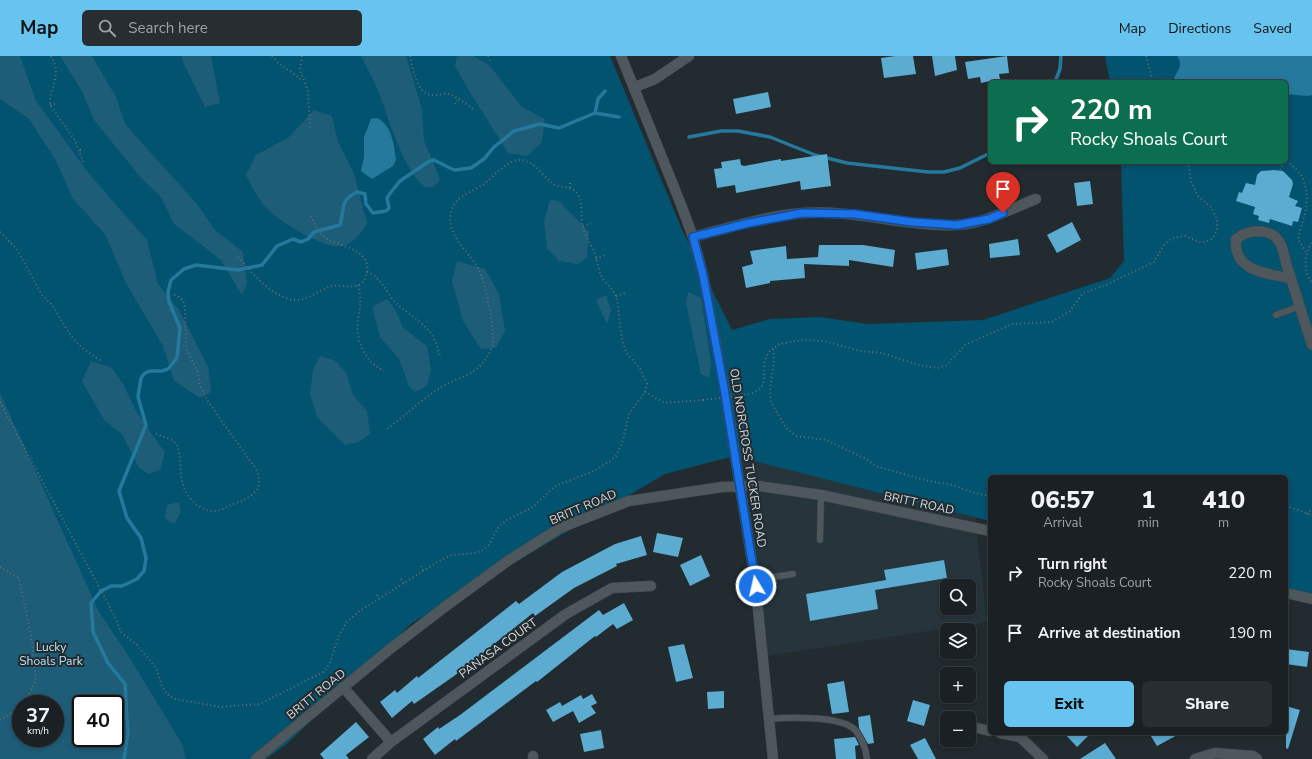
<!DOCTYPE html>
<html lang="en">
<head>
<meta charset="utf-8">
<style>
  body { margin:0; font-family:"Nunito Sans",sans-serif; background:#272d30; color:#f1f3f6; height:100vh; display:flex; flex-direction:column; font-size:15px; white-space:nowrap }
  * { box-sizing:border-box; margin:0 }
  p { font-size:13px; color:#9fa3a6 }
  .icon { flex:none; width:22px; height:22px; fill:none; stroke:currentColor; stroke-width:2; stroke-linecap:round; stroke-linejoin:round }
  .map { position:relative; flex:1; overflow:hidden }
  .side { position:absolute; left:988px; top:419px; width:300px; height:260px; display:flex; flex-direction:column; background:#1a2023; border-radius:6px; box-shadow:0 2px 6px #0003,0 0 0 1px #383e41 }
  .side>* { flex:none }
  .hud { position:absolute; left:988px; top:24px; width:300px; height:84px; border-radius:6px; box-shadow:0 2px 6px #0003,0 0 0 1px #383e41; background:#0b6e4f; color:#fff; overflow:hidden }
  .controls { position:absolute; left:940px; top:523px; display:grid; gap:8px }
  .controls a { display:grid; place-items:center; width:36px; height:36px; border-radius:6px; background:#1a2023; box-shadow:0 2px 6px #0003,0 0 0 1px #383e41; font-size:20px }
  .speed { position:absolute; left:12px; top:639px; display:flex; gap:8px; font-size:20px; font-weight:700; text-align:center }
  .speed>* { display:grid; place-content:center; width:52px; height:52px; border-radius:50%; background:#1a2023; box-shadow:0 2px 6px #0003,0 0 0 1px #383e41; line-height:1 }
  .speed small { font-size:10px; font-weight:400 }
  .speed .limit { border:2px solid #111; border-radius:6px; background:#fff; color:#111 }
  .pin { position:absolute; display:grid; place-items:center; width:34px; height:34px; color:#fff; margin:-41px -17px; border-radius:50% 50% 50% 0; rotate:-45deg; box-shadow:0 0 4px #0007 }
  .pin .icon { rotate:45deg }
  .me { position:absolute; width:44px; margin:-22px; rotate:351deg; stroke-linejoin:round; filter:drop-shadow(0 0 3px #0008) }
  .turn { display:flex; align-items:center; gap:14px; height:84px; padding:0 16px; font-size:18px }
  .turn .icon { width:52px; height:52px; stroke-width:2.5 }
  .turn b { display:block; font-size:28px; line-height:34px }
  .eta { display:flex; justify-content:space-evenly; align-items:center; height:68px; text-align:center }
  .eta b { font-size:24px; font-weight:800; line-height:28px }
  .cta { display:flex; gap:8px; margin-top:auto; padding:8px 16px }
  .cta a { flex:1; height:46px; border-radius:6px; background:#67c4ef; color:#111; font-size:16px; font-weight:800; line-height:46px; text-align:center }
  .cta a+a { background:#272d30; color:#f1f3f6 }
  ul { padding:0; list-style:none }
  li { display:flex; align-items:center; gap:12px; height:60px; padding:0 16px }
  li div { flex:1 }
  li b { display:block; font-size:15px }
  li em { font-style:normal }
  header { display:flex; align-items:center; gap:24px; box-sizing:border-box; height:56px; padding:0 20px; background:#67c4ef; color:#111 }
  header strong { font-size:19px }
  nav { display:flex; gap:22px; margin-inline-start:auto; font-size:14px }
  .search { width:280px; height:36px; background:#272d30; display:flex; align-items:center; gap:10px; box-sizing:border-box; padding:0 14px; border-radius:6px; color:#9fa3a6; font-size:15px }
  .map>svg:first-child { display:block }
  .built { fill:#26343c; fill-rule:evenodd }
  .green { fill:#02536f }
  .forest { fill:#1e5d78; fill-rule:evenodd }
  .water { fill:#24799d }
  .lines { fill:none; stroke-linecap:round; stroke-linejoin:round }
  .stream { stroke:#24799d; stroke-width:3.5 }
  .building { fill:#5cabd1 }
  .service-casing { stroke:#40474b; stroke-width:7 }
  .minor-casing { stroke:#40474b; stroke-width:11 }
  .tertiary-casing { stroke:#40474b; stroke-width:11 }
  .path { stroke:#676e72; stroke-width:2; stroke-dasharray:1 3; stroke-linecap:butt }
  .service { stroke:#4d575c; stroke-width:6 }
  .minor { stroke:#4d575c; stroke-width:10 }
  .tertiary { stroke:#4d575c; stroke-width:10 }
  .path-bridge { stroke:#676e72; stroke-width:2; stroke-dasharray:1 3; stroke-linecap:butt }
  .route-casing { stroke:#114b97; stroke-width:10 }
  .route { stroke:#1a73e8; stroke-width:7 }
  .labels { text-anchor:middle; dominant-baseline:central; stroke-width:4; stroke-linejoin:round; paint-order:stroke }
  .street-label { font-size:12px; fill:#d6dbdf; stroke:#222b2f }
  .park-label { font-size:12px; fill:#b9e1f5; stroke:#222b2f }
</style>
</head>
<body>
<header>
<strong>Map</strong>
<div class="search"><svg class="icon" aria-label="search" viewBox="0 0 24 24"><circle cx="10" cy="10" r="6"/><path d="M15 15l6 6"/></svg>Search here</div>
<nav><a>Map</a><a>Directions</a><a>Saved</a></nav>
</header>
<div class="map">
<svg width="1312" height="703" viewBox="0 0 1312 703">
  <rect width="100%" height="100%" fill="#222b2f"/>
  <path class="built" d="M734 399 975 461 987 566 767 600ZM947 530H969V552H947Z"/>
  <path class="green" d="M0 0H610L683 176 732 274 770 263 820 261 868 268 983 264 1110 222 1124 205 1121 106H1286V26H1110L1105 0H1312V548L1286 541V421H990V465L734 400 665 418 412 567 287 688 266 703H169L0 399Z"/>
  <path class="forest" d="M0 0H20L36 45 90 119 147 184 158 228 179 254 208 311 211 336 200 342 174 325 163 290 126 227 105 178 73 143 55 103 29 63 0 43Z
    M60 0H92L116 41 125 68 196 147 215 174 243 196 247 227 242 239 221 204 174 168 161 141 142 123 94 64 83 37Z
    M182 0H211L220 47 205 51 183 6Z
    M361 0H406L422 53 424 84 440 123 434 131H425C403 114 389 63 379 37 374 24 367 12 361 0Z
    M457 0H474L490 10 522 51 545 63 542 86 527 100 508 97 465 28 455 10Z
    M314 54 332 60 338 86 354 118 367 167C361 176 355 187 343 190 325 194 273 163 263 148 256 139 251 129 246 119L256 99 289 81Z
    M550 144 559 145 589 176 587 202 578 208 559 205 547 192 544 165Z
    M457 205 485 213 499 238 505 275 496 292 481 293 463 265 452 225Z
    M688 236 701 242 711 308 709 322 701 318 686 247Z
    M606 239 611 254 607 268 596 244Z
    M387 243 396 255 403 272 427 290 431 314 427 330 415 336 409 330 399 303 380 281 372 251Z
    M320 300 334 304 346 316 353 339 367 355 370 378 359 386 345 389 317 361 310 338 313 313Z
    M91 305 112 312 123 328 135 353 165 397 160 414 148 418 139 412 122 378 104 364 82 325Z
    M0 337 99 556 128 599 182 688 186 703H0ZM21 648H55V682H21ZM81 648H115V682H81Z
    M179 446 181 456 174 468 165 462 167 449Z"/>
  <path class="water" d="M1177 0H1312V39C1303 42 1292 36 1286 40V26H1173C1175 16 1185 10 1177 0Z
    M377 62C392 69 394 89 396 104L393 110 372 123 361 115 364 101V81L371 63Z"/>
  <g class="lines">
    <path class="stream" d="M1055 26 1060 13 1061 0
      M595 57 598 43 605 35
      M689 81 721 75H738L770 81 815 99 847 107 928 116H944L960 112 990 97
      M124 703 128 677 125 628 108 607 93 576 91 547 101 535 111 530H122L137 523 144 515 146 502 141 482 127 462 119 435 146 369 138 341 141 322 145 317 150 315H162L168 313 177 302 180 272 169 246 168 236 171 224 184 213 196 209 238 214 262 209 277 190 293 183 301 186 308 183 314 176 340 169C345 152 339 145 357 136L365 138 366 148 373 157 386 155 389 152 387 142 391 136 400 125 428 106 434 104 454 114 471 112 484 103 494 91 514 75 540 68 559 72 595 57 619 61"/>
  </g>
  <path class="building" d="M895 0H913L916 18 884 22 881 2Z
    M932 0H955L957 14 935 20Z
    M1007 0 1009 17 999 18 1000 23 981 27 980 21 968 23 965 6Z
    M768 36 771 51 736 58 733 43Z
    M827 98 831 130 801 134 800 125 736 137 735 129 717 132 714 113 722 112 721 106 740 103 741 109 744 110 781 103V105Z
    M1274 114 1283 115 1292 124 1293 128 1289 141 1298 145 1295 150 1302 152 1298 166 1293 165 1292 170 1270 163 1269 167 1258 164 1259 160 1253 158 1255 151 1236 145 1239 136 1242 137 1246 127 1255 129 1257 119 1261 115Z
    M1090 125 1093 148 1077 150 1074 127Z
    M1072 166 1081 184 1057 197 1047 179Z
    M1018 183 1020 199 990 202 989 188Z
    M819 189H863L895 194 893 211 849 204V210L804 208 805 222 770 225V227L746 232 742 211 753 208 750 195 786 190 787 203 818 201Z
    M947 193 949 209 917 214 915 197Z
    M657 477 683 482 678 501 653 496Z
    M641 480 647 499 616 508 617 510 574 532 535 560 533 557 454 620 414 648 412 645 392 662 380 646 395 634 397 637 417 620 418 622 516 545 519 548 562 516 615 488Z
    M701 499 710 520 690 530 680 509Z
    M944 504 947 522 875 534 878 553 810 565 806 538 886 524 884 514Z
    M624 547 633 564 617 573 613 568 596 581 595 580 537 626 536 625 456 685 455 683 435 699 423 683 438 671 439 673 460 659 599 554 603 559Z
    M684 588 693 622 676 626 668 591Z
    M1286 593 1309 596 1307 611 1286 608Z
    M844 625 849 656 832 658 827 628Z
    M724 635V652L708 653 707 636Z
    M592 638 597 647 591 650 596 657 579 667 573 655 553 666 546 654 560 646 562 650 581 639 583 643Z
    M913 644 930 649 924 670 907 665Z
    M1286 650 1300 654 1288 693 1286 692Z
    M870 659 874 687 868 688 859 672 858 661Z
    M356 666 369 681 346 699 349 703H324L320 698Z
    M601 674 604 692 584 696 580 678Z
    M1064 677H1091L1077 691Z
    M1149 677H1181L1157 690Z
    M855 681 859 689 855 690 856 703H836L834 683Z
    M925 682 936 703H918L910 689Z
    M1105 687 1116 703H1080Z"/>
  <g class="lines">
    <defs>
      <path id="service" d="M1276 259 1300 250
        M820 484 821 439
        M755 524 793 518
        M769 663C789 661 837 660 853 672 861 679 866 693 867 703"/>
      <path id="minor" d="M635 31 655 23 689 0
        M693 181C728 172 766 160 802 157 854 153 905 171 956 169 984 168 1010 153 1036 143
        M1291 222C1266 218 1233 215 1236 183 1247 174 1268 171 1278 184 1283 189 1284 200 1286 207 1295 234 1303 262 1312 289
        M344 632 391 686
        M973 671 990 675
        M1000 677 1020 681 1043 703
        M533 700V703
        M372 703 391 686 566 558 612 532 651 530
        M1195 703 1215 697 1253 700 1257 703"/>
      <path id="tertiary" d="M621 0 680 146 693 181 703 219 724 331 755 524 773 703
        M1286 537 1312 543
        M256 703 390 593 446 550 509 504 560 472 629 445 722 431 759 430 821 439 990 475"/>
    </defs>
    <use href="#service" class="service-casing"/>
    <use href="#minor" class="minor-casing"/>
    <use href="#tertiary" class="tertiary-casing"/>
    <path class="path" d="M51 0C63 21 49 30 50 49L76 86 83 106
      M272 0 277 6 302 24
      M302 0 300 14 308 35 310 72
      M410 0C413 12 416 37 431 39 437 40 444 37 449 38 458 41 466 48 473 53
      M488 0 491 6
      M1146 0 1153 26
      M455 48 459 43
      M50 49 55 48
      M80 94 84 93
      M1286 106C1294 109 1299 116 1303 123 1312 147 1303 160 1298 183L1307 198
      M1280 114 1284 106
      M570 132V125
      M583 170 591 167
      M0 176 16 192 42 239 52 249 71 280 82 292 101 305
      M1312 187C1304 198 1303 216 1312 227
      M238 201C253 218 267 236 289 243 305 247 315 236 329 231 342 226 360 238 366 220 367 216 368 212 367 208 361 189 334 191 322 179 316 173 313 165 310 157
      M596 203 605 199
      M367 216C383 222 385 236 396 247 406 257 419 263 429 275 435 282 437 291 440 300
      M358 229C362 242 360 250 358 263 355 284 365 306 384 315
      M616 240 625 237
      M645 336 665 347 703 344
      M744 339C778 333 755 312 770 295L773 293
      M0 346 114 559 121 576 137 589 156 612 162 630 167 638 175 643 221 651 258 648 264 646 323 616 330 607 339 579 347 566 361 554 439 505 452 499 476 497 483 494 489 489 499 470 507 464 533 451 555 430 594 415 610 405 616 400 622 387 629 358 645 336 647 328 641 314 626 296 622 284 617 243C614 234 607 229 602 221 598 213 598 206 595 198 592 189 586 182 583 173 580 162 584 144 576 136 570 130 560 132 553 128 548 124 543 118 538 113 518 94 505 109 489 124 476 136 455 138 451 156 445 179 470 196 479 214 485 228 497 277 492 291 489 298 485 305 479 311 470 319 456 323 445 329 424 341 406 359 387 373
      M156 378C161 380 171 382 175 387 185 398 174 427 192 444 196 449 204 454 210 455 218 456 225 452 231 449 249 442 266 436 256 413L207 344 200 329 198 317 186 292 185 252 183 244 172 237
      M990 440 975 437 952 429 929 425 875 410 866 403 826 384 796 380 786 372 771 346 770 334 774 305 773 293 779 288 790 286 803 284 824 285 860 295 882 297 918 309 938 312 947 309 965 289 996 275 1012 268 1052 266 1070 255 1083 237 1106 229 1154 206 1163 190 1172 182 1185 180 1199 186H1206L1213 182 1217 174V164L1212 152 1198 140 1191 125 1188 106
      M1286 450 1312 459
      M1307 458 1312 453
      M421 510 423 515
      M0 511 19 522 32 585 36 625 23 648
      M401 523 404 527
      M377 539 379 543
      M0 664 21 651"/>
    <use href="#service" class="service"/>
    <use href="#minor" class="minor"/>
    <use href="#tertiary" class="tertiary"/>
    <path class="path-bridge" d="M703 344 744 339"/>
  </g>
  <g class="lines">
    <defs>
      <path id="route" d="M756 530 724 332 703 219 693 181 749 167 802 157 855 158 912 166 957 169 989 163 1003 157"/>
    </defs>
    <use href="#route" class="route-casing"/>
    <use href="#route" class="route"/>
  </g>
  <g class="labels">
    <g class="street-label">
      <text transform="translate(748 402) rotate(81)">OLD NORCROSS TUCKER ROAD</text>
      <text transform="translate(919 447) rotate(12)">BRITT ROAD</text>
      <text transform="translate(583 451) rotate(-23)">BRITT ROAD</text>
      <text transform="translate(498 592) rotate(-36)">PANASA COURT</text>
      <text transform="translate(316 638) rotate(-39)">BRITT ROAD</text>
    </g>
    <g class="park-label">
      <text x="51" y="591">Lucky<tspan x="51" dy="14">Shoals Park</tspan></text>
    </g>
  </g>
</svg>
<div class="controls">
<a><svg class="icon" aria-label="search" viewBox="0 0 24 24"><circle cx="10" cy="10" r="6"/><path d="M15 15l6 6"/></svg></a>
<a><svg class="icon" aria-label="layers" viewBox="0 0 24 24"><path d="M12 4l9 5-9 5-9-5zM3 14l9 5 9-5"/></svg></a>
<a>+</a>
<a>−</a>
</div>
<div class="speed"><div>37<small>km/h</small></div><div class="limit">40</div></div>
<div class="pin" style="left:1003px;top:157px;background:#d93025"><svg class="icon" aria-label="arrive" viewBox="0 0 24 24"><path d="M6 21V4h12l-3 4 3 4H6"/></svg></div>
<svg class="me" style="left:756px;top:530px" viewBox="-20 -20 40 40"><circle r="17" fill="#1a73e8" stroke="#fff" stroke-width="3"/><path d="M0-11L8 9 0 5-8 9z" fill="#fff"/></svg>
<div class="hud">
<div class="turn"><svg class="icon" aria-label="right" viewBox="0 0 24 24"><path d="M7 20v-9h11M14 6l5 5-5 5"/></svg><div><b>220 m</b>Rocky Shoals Court</div></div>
</div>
<section class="side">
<div class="eta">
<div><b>06:57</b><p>Arrival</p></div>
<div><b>1</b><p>min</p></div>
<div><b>410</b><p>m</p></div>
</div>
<ul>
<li><svg class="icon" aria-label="right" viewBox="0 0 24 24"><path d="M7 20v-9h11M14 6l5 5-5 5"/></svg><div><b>Turn right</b><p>Rocky Shoals Court</p></div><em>220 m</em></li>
<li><svg class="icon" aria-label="arrive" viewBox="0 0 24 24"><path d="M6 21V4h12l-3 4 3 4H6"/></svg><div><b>Arrive at destination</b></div><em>190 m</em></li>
</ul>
<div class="cta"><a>Exit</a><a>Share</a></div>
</section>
</div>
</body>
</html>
